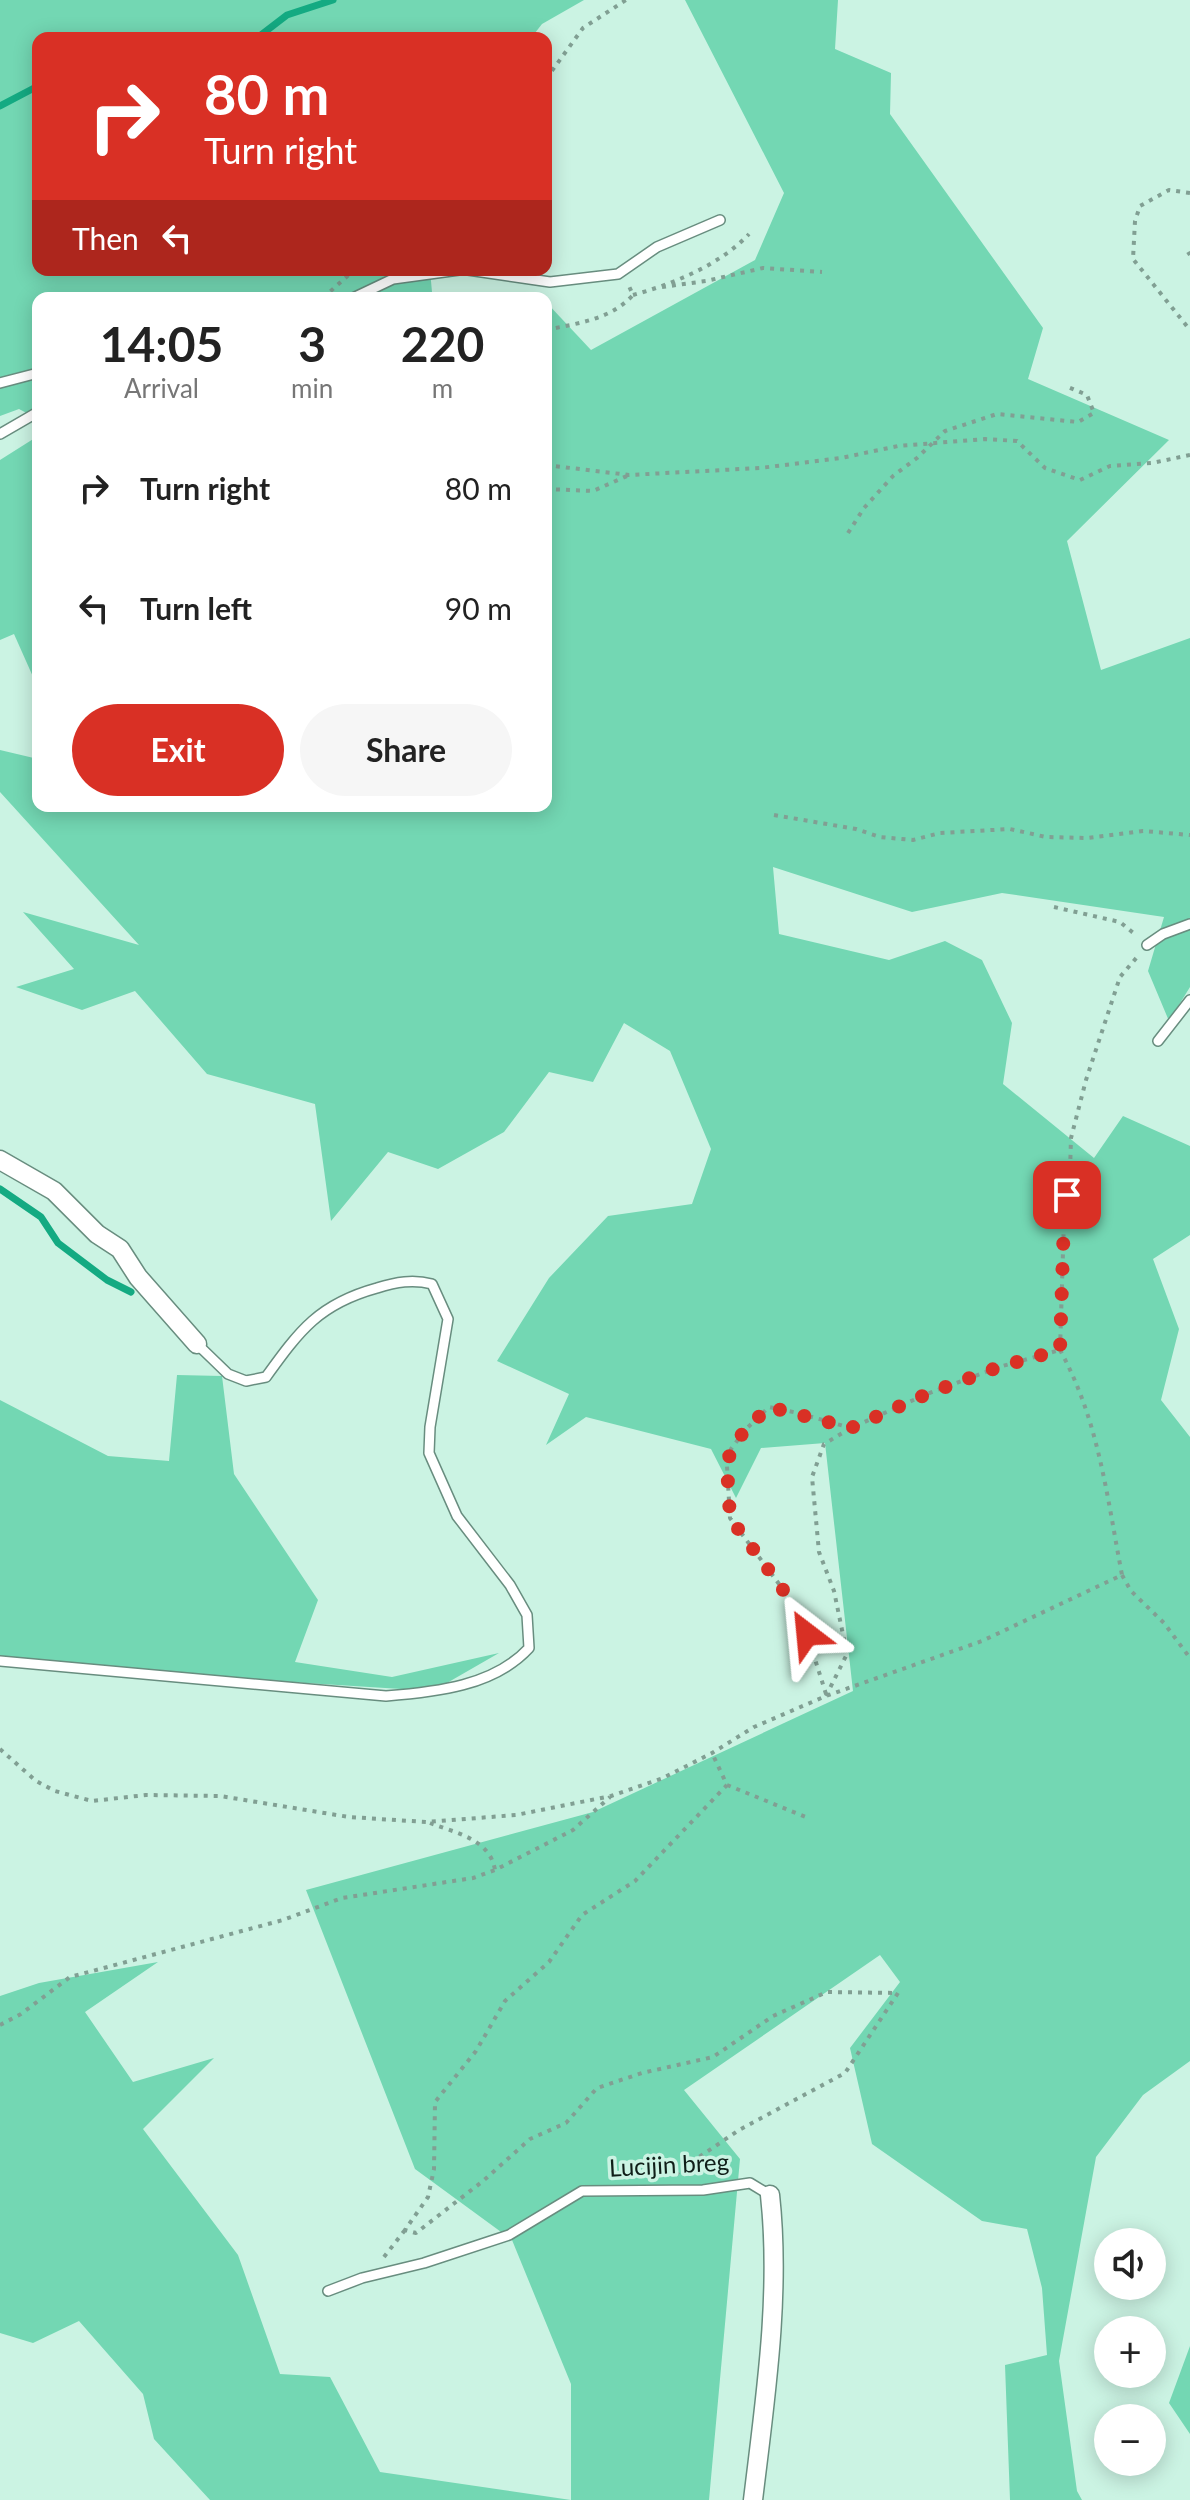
<!DOCTYPE html>
<html lang="en">
<head>
<meta charset="utf-8">
<style>
  body { margin:0; font-family:Lato,sans-serif; background:#f6f6f6; color:#222; height:100vh; display:flex; flex-direction:column; font-size:30px; white-space:nowrap }
  * { box-sizing:border-box; margin:0 }
  p { font-size:26px; color:#767676 }
  .icon { flex:none; width:44px; height:44px; fill:none; stroke:currentColor; stroke-width:2; stroke-linecap:round; stroke-linejoin:round }
  .map { position:relative; flex:1; overflow:hidden }
  .sheet { position:absolute; left:32px; top:292px; width:520px; height:520px; display:flex; flex-direction:column; background:#fff; border-radius:16px; box-shadow:0 4px 20px #0003 }
  .sheet>* { flex:none }
  .hud { position:absolute; left:32px; top:32px; width:520px; height:244px; border-radius:16px; box-shadow:0 4px 20px #0003; background:#d93025; color:#fff; overflow:hidden }
  .tools { position:absolute; left:1094px; top:2228px; display:grid; gap:16px }
  .tools a { display:grid; place-items:center; width:72px; height:72px; border-radius:50%; background:#fff; box-shadow:0 4px 20px #0003; font-size:40px }
  .pin { position:absolute; display:grid; place-items:center; width:68px; height:68px; color:#fff; margin:-34px; border-radius:16px; box-shadow:0 4px 12px #0006 }
  .me { position:absolute; width:88px; margin:-44px; rotate:331deg; stroke-linejoin:round; filter:drop-shadow(0 0 6px #0008) }
  .turn { display:flex; align-items:center; gap:28px; height:168px; padding:0 40px; font-size:36px }
  .turn .icon { width:104px; height:104px; stroke-width:2.5 }
  .turn b { display:block; font-size:56px; line-height:68px }
  .then { display:flex; align-items:center; height:76px; padding:0 40px; background:#0003; gap:16px; font-size:30px }
  .eta { display:flex; justify-content:space-evenly; align-items:center; height:136px; text-align:center }
  .eta b { font-size:48px; font-weight:700; line-height:56px }
  .primary-button { display:flex; gap:16px; margin-top:auto; padding:16px 40px }
  .primary-button a { flex:1; height:92px; border-radius:48px; background:#d93025; color:#fff; font-size:32px; font-weight:700; line-height:92px; text-align:center }
  .primary-button a+a { background:#f6f6f6; color:#222 }
  ul { padding:0; list-style:none }
  li { display:flex; align-items:center; gap:24px; height:120px; padding:0 40px }
  li div { flex:1 }
  li b { display:block; font-size:30px }
  li em { font-style:normal }
  .map>svg:first-child { display:block }
  .green { fill:#73d7b3 }
  .lines { fill:none; stroke-linecap:round; stroke-linejoin:round }
  .stream { stroke:#14aa82; stroke-width:7 }
  .lane-casing { stroke:#688d7f; stroke-width:12 }
  .street-casing { stroke:#688d7f; stroke-width:21 }
  .path { stroke:#819f93; stroke-width:4; stroke-dasharray:4 6; stroke-linecap:butt }
  .lane { stroke:#fff; stroke-width:9 }
  .street { stroke:#fff; stroke-width:18 }
  .route { stroke:#d93025; stroke-width:14; stroke-dasharray:0 25.2 }
  .labels { text-anchor:middle; dominant-baseline:central; stroke-width:7; stroke-linejoin:round; paint-order:stroke }
  .street-label { font-size:24px; fill:#0f1e18; stroke:#cbf3e3 }
</style>
</head>
<body>
<div class="map">
<svg width="1190" height="2500" viewBox="0 0 1190 2500">
  <rect width="100%" height="100%" fill="#cbf3e3"/>
  <path class="green" d="M0 0H584L542 24 531 38H38V270H430L432 292 503 298H38V419L19 409 0 416Z
    M685 0H838L835 49 891 73 890 114 1043 328 1028 379 1169 440 1067 541 1101 670 1190 638V987L1169 1021 1148 971 1164 917 1002 893 912 912 773 867 779 934 889 960 945 941 982 960 1012 1023 1003 1084 1094 1158 1123 1116 1190 1146V1235L1153 1259 1179 1329 1161 1400 1190 1437V2061L1143 2095 1096 2157 1059 2361 1077 2491 1082 2500H1010L1005 2365 1047 2355 1042 2288 1027 2229 982 2221 872 2144 850 2048 900 1982 880 1955 684 2090 740 2159 709 2500H210L154 2439 143 2394 79 2321 33 2343 0 2333V1996L39 1983 158 1962 85 2012 133 2082 214 2058 143 2129 238 2255 280 2374 330 2377 380 2472 571 2500V2384L512 2240 415 2169 306 1890 593 1812 853 1691 825 1443 761 1448 736 1498 711 1449 586 1417 546 1445 569 1394 497 1361 549 1278 608 1216 692 1204 711 1149 670 1051 624 1023 593 1082 549 1072 504 1132 438 1169 388 1152 331 1221 315 1104 207 1074 135 991 82 1010 16 987 74 969 23 912 139 945 0 792V750L38 759V806H546V302L591 350 755 260 784 193Z
    M38 436V688L14 634 0 640V460Z
    M177 1375 222 1376 234 1474 318 1600 295 1662 392 1677 499 1653 433 1691 0 1664V1400L108 1456 169 1461Z
    M1190 2346V2434L1169 2403Z"/>
  <g class="lines">
    <path class="stream" d="M257 38 287 15 333 0
      M0 106 38 86
      M0 1189 41 1217 58 1243 107 1280 131 1292"/>
    <defs>
      <path id="lane" d="M468 270 550 282 618 274 657 247 720 220
        M353 298 393 279 459 270
        M0 383 38 373
        M0 434 38 412
        M1147 945 1163 934 1190 924
        M1158 1041 1190 1000
        M0 1661 386 1696C436 1692 494 1686 529 1648L527 1615 510 1585 457 1516 429 1453 430 1427 448 1319 432 1284C413 1279 396 1282 377 1288 319 1304 300 1330 266 1377L246 1381 228 1374 197 1344
        M328 2291 362 2278 424 2263 509 2235 582 2191 703 2190 750 2183 770 2195"/>
      <path id="street" d="M0 1160 54 1191 97 1234 120 1249 138 1277 197 1344
        M753 2500C765 2400 781 2295 770 2195"/>
    </defs>
    <use href="#lane" class="lane-casing"/>
    <use href="#street" class="street-casing"/>
    <path class="path" d="M546 79 583 28 626 0
      M1190 193 1169 190 1140 206 1135 221 1133 259 1190 330
      M1188 252 1190 255
      M662 287 706 281 763 268 822 272
      M633 295C673 284 720 265 749 234
      M323 298 354 270
      M546 330C578 323 610 320 633 295L628 284
      M546 465 629 475 760 468 841 458 898 446 985 439 1017 441 1045 468 1080 480 1110 466 1152 463 1190 455
      M546 489 593 491 627 476
      M848 533 864 508 893 476 917 458 945 431 997 414 1078 422 1094 413 1087 395 1068 387
      M774 815 856 829 880 837 913 840 940 833 1010 829 1046 837 1088 838 1143 831 1190 835
      M1054 907 1120 922 1137 936
      M1122 1575 1131 1591 1164 1623 1190 1658
      M826 1694 807 1634 782 1588 730 1518 727 1466 731 1449 746 1429 769 1407 798 1413 851 1428
      M826 1696 847 1654 834 1591 819 1552 812 1477 824 1444 851 1428 927 1394 999 1367 1060 1350 1064 1219 1070 1172 1071 1138 1086 1080 1120 977 1138 956
      M0 1749 36 1781 55 1791 92 1801 146 1795 220 1796 349 1817 426 1822 516 1815 611 1796 663 1778 712 1753 754 1727 826 1696 982 1641 1122 1575C1107 1497 1099 1421 1060 1350
      M727 1785 806 1817
      M430 1823C456 1833 490 1839 495 1870
      M0 2025 21 2014 70 1977 283 1920 342 1898 473 1878 495 1870 573 1830 610 1797
      M676 2175 680 2170 739 2130 845 2073 898 1993 827 1992 773 2016 713 2057 642 2073 597 2088 566 2123 530 2139 483 2181 416 2233 405 2230 428 2197 434 2169 435 2102 476 2051 505 2001 549 1962 582 1915 635 1881 727 1785 712 1753
      M384 2257 405 2230"/>
    <use href="#lane" class="lane"/>
    <use href="#street" class="street"/>
  </g>
  <g class="lines">
    <path class="route" d="M807 1634 782 1588 730 1518 727 1466 731 1449 746 1429 769 1407 851 1428 927 1394 999 1367 1060 1350 1064 1219 1067 1195"/>
  </g>
  <g class="labels">
    <g class="street-label">
      <text transform="translate(669 2164) rotate(-3)">Lucijin breg</text>
    </g>
  </g>
</svg>
<div class="tools">
<a><svg class="icon" aria-label="sound" viewBox="0 0 24 24"><path d="M4 9h4l5-4v14l-5-4H4zM17 9q2 3 0 6"/></svg></a>
<a>+</a>
<a>−</a>
</div>
<div class="pin" style="left:1067px;top:1195px;background:#d93025"><svg class="icon" aria-label="arrive" viewBox="0 0 24 24"><path d="M6 21V4h12l-3 4 3 4H6"/></svg></div>
<svg class="me" style="left:807px;top:1634px" viewBox="-20 -20 40 40"><path d="M0-17L14 15 0 8-14 15z" fill="#d93025" stroke="#fff" stroke-width="4"/></svg>
<div class="hud">
<div class="turn"><svg class="icon" aria-label="right" viewBox="0 0 24 24"><path d="M7 20v-9h11M14 6l5 5-5 5"/></svg><div><b>80 m</b>Turn right</div></div>
<div class="then">Then<svg class="icon" aria-label="left" viewBox="0 0 24 24"><path d="M17 20v-9H6M10 6l-5 5 5 5"/></svg></div>
</div>
<section class="sheet">
<div class="eta">
<div><b>14:05</b><p>Arrival</p></div>
<div><b>3</b><p>min</p></div>
<div><b>220</b><p>m</p></div>
</div>
<ul>
<li><svg class="icon" aria-label="right" viewBox="0 0 24 24"><path d="M7 20v-9h11M14 6l5 5-5 5"/></svg><div><b>Turn right</b></div><em>80 m</em></li>
<li><svg class="icon" aria-label="left" viewBox="0 0 24 24"><path d="M17 20v-9H6M10 6l-5 5 5 5"/></svg><div><b>Turn left</b></div><em>90 m</em></li>
</ul>
<div class="primary-button"><a>Exit</a><a>Share</a></div>
</section>
</div>
</body>
</html>
